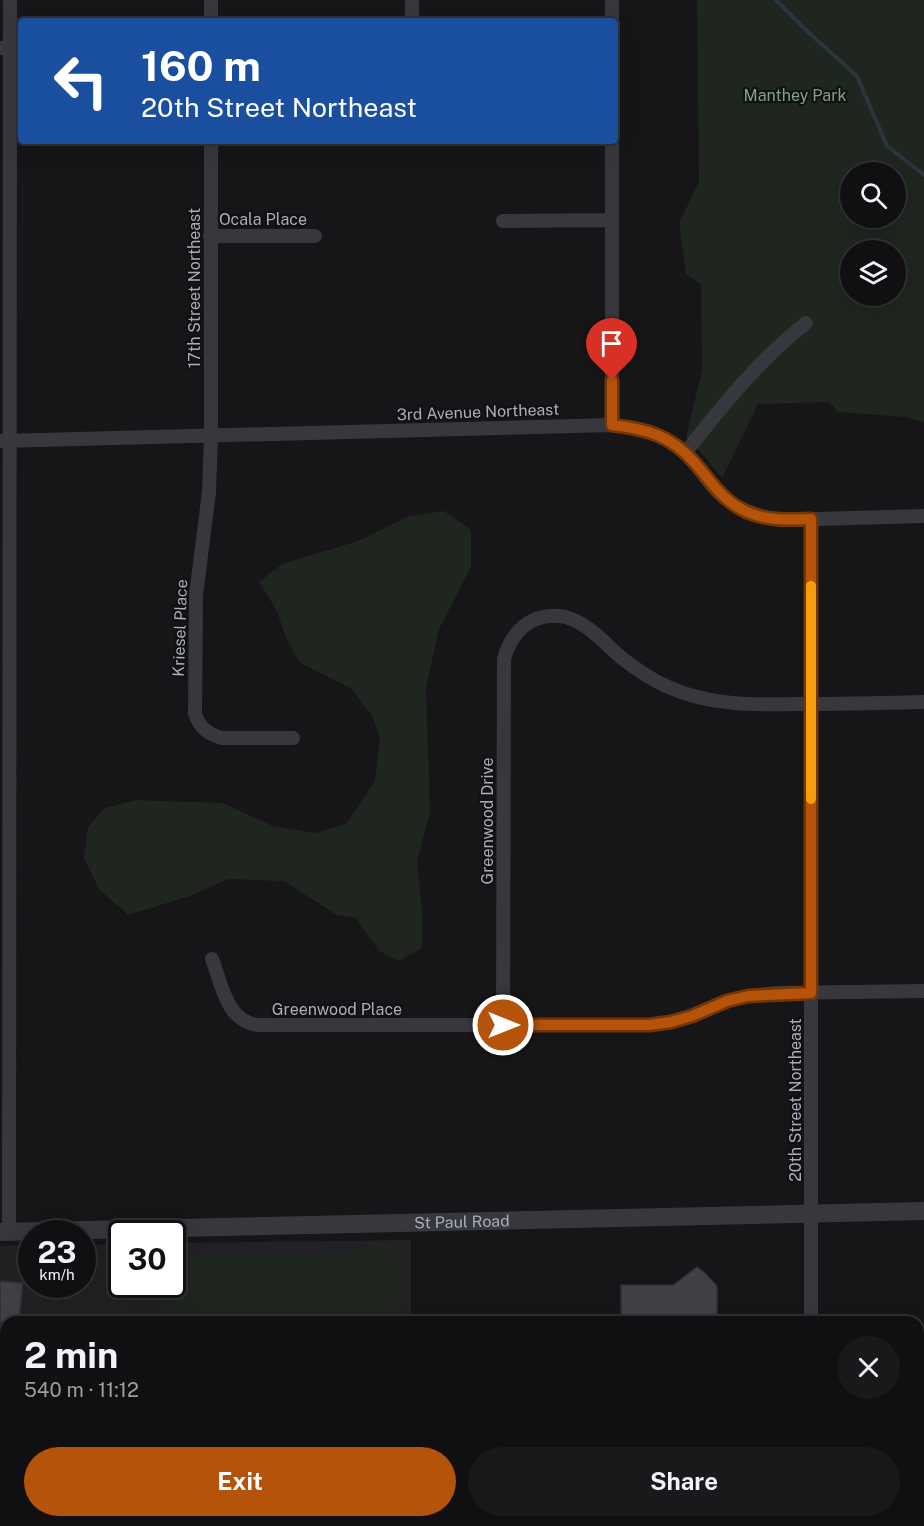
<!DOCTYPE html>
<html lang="en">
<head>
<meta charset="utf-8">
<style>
  body { margin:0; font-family:"Public Sans",sans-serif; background:#19191b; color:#f1f3f6; height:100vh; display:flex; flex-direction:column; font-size:22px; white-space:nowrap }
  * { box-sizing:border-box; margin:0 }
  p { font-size:20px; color:#9c9d9f }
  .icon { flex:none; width:33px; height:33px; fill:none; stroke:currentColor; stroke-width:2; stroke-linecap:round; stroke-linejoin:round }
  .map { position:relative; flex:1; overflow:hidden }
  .details { position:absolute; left:0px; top:1316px; width:924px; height:212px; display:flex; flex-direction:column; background:#101012; border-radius:18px 18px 0 0; box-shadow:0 6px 24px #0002,0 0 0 2px #303032 }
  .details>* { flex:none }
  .hud { position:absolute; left:18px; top:18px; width:600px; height:126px; border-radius:6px; box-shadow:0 6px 24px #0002,0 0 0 2px #303032; background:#1a4fa0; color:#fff; overflow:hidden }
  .buttons { position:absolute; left:840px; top:162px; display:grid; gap:12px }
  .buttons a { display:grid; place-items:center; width:66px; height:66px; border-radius:50%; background:#101012; box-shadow:0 6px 24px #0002,0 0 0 2px #303032; font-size:30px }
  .speed { position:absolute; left:18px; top:1220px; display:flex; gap:12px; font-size:30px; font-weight:700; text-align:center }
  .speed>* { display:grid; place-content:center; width:78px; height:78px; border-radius:50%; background:#101012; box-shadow:0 6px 24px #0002,0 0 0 2px #303032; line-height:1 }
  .speed small { font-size:15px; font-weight:400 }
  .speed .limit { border:3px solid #111; border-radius:9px; background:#fff; color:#111 }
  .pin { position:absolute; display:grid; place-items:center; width:51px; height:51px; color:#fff; margin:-62px -26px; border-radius:50% 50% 50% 0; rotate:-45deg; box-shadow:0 0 6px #0007 }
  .pin .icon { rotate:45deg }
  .me { position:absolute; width:66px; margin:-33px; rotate:90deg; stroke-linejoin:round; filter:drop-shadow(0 0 4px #0008) }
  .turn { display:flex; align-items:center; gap:21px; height:126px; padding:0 24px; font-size:27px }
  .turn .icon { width:78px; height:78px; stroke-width:2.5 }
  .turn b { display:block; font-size:42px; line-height:51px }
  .round { display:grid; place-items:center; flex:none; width:63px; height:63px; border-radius:32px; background:#19191b }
  .overview { display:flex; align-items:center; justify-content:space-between; height:102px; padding:0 24px }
  h1 { font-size:36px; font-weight:700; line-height:45px }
  .button { display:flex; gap:12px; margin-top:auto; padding:12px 24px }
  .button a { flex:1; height:69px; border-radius:36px; background:#b45309; color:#fff; font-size:24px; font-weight:700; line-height:69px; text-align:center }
  .button a+a { background:#19191b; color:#f1f3f6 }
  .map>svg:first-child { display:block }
  .built { fill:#222225 }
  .green { fill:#1e261f; fill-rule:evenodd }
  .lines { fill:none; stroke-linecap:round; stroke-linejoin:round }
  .stream { stroke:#2c353c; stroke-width:4 }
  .building { fill:#404145; stroke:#303034; stroke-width:1.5 }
  .minor { stroke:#37383d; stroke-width:14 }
  .tertiary { stroke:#37383d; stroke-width:18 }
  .route-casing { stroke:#753606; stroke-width:15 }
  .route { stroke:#b45309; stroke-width:10 }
  .slow { stroke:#f59e0b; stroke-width:10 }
  .labels { text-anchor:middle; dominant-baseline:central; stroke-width:4.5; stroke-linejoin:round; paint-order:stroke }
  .park-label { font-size:16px; fill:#7fa381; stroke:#111113 }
  .street-label { font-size:16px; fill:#a8adb8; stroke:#111113 }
</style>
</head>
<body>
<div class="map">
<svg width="924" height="1526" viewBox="0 0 924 1526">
  <rect width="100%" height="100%" fill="#161618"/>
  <path class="built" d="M411 1240V1321L6 1322V1521H410V1526H0V1246L31 1245 32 1284H82L83 1245 121 1244 122 1284H172L173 1243Z"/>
  <path class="green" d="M697 0H924V422L905 417 838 412 829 402 758 404 722 478 704 456 686 437 702 370 701 284 686 274 679 223 699 182ZM850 172H896V218H850ZM850 250H896V296H850Z
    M444 511 471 530V567L439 629 426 688 430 812 417 861 422 912V948L399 961 379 951 356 918 337 915 284 881 228 879 190 896 128 915 99 889 84 858 88 827 105 808 136 800 223 803 273 826 315 833 346 824 375 781 380 738 372 716 352 689 300 663 286 638 277 611 259 582 282 564 358 541 409 516Z
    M399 1252 400 1321H163V1284H172L173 1254Z
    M164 1521H401V1526H164Z
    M697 1521H800V1526H697Z"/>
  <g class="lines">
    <path class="stream" d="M776 0 808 32 857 76 887 146 924 175"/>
  </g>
  <path class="building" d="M697 1267 705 1273 717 1286V1322H621V1285H673Z
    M0 1281 23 1283 19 1322H0Z"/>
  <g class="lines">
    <path class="minor" d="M612 0V21
      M211 21V0
      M412 21V0
      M0 48 21 47
      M211 141V436L209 492 196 595 195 714C200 728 208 734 222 738H293
      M612 141V425
      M503 221 612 220
      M210 236H315
      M2 441 612 425C638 428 660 432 680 449 695 460 704 477 716 490 734 509 757 517 782 520L924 516
      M685 453C722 406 759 360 806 323
      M212 959C222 985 226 1020 257 1025H649L671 1022 692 1016 727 1001 749 996 776 993 924 991
      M503 1025 504 659C511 632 531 613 560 616 585 619 605 644 623 659 636 669 650 679 666 686 709 706 754 705 800 704 842 704 883 703 924 702
      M9 1232 10 0
      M811 1322V519
      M498 1526V1521
      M810 1526V1521"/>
    <path class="tertiary" id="s1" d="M0 1232 924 1211"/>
  </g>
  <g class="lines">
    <defs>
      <path id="route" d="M503 1025H649L671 1022 692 1016 727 1001 748 996 811 993V519C789 520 768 521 747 512 722 501 711 481 694 462 670 435 646 429 612 425V380"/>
    </defs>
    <use href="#route" class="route-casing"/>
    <use href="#route" class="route"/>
    <path class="slow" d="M811 586V799"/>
  </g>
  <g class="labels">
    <g class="park-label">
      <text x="795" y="95">Manthey Park</text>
    </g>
    <g class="street-label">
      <text x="263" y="219">Ocala Place</text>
      <text transform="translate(194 288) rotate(-90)">17th Street Northeast</text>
      <text transform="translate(478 412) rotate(-2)">3rd Avenue Northeast</text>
      <text transform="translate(180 628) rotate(-88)">Kriesel Place</text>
      <text transform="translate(487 821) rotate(-90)">Greenwood Drive</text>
      <text x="337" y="1009">Greenwood Place</text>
      <text transform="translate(795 1100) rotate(-90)">20th Street Northeast</text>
      <text stroke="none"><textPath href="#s1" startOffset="462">St Paul Road</textPath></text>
    </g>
  </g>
</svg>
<div class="buttons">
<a><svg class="icon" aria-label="search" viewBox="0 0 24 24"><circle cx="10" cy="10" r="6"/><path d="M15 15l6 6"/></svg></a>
<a><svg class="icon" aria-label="layers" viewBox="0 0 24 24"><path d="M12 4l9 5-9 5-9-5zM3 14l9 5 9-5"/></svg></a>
</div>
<div class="speed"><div>23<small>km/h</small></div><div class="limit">30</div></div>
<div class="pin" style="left:612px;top:380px;background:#d93025"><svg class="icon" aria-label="arrive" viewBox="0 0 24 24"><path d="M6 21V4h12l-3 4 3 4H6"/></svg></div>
<svg class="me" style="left:503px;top:1025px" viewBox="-20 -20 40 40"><circle r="17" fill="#b45309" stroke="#fff" stroke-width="3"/><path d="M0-11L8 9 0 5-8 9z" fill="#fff"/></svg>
<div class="hud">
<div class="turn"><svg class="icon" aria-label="left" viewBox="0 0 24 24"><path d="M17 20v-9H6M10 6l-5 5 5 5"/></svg><div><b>160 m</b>20th Street Northeast</div></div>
</div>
<section class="details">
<div class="overview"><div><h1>2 min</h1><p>540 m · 11:12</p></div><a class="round"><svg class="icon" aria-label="close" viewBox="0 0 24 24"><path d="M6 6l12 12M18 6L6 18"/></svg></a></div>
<div class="button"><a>Exit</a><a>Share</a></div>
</section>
</div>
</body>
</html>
